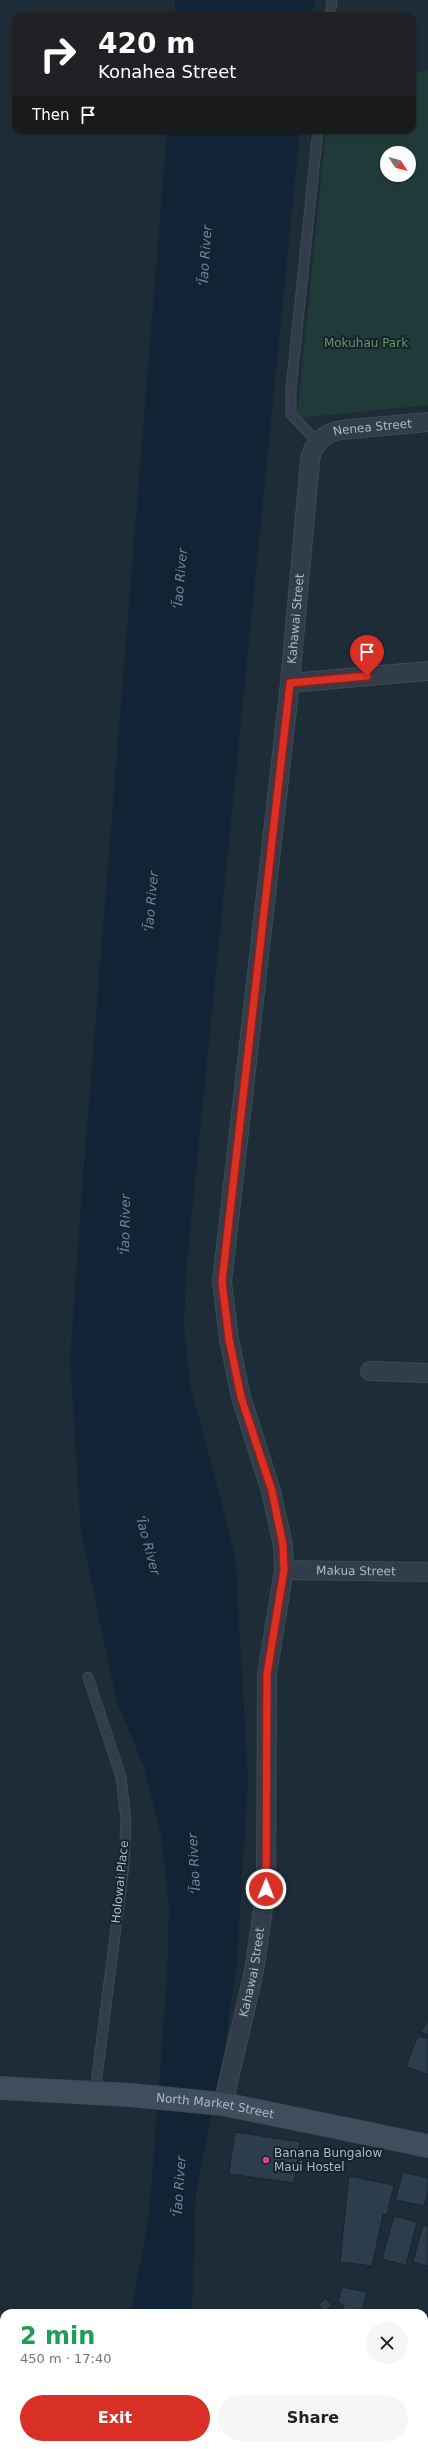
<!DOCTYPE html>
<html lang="en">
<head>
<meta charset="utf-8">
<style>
  body { margin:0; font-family:"DejaVu Sans",sans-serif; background:#f6f6f6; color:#202124; height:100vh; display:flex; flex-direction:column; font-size:15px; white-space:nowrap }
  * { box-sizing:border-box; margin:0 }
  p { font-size:13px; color:#757577 }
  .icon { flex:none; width:22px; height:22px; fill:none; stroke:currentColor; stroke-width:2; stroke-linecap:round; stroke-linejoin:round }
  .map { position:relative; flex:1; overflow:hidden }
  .side { position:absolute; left:0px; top:2309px; width:428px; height:140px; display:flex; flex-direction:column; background:#fff; border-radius:12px 12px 0 0; box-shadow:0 1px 3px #0004 }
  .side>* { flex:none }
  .hud { position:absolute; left:12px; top:12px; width:404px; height:122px; border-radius:12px; box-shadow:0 1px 3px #0004; background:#202124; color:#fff; overflow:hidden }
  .needle { width:26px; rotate:126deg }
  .controls { position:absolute; left:380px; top:146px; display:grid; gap:8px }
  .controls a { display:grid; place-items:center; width:36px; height:36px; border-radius:50%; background:#fff; box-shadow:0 1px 3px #0004; font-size:20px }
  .pin { position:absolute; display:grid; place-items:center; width:34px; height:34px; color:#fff; margin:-41px -17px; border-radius:50% 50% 50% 0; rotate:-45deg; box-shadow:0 0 4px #0007 }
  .pin .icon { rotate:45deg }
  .me { position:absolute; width:44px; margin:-22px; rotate:1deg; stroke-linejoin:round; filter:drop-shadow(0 0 3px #0008) }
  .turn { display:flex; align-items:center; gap:14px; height:84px; padding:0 20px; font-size:18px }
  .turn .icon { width:52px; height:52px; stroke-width:2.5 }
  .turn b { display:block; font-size:28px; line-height:34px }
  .then { display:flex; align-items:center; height:38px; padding:0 20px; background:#0003; gap:8px; font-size:15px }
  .round { display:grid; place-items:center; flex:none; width:42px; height:42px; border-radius:21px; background:#f6f6f6 }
  .headline { display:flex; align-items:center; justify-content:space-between; height:68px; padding:0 20px }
  h1 { font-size:24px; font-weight:800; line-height:30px; color:#1e9e55 }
  .action { display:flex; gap:8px; margin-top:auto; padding:8px 20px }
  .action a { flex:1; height:46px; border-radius:24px; background:#d93025; color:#fff; font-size:16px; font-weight:800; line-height:46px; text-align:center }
  .action a+a { background:#f6f6f6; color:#202124 }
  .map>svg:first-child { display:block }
  .green { fill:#203939; fill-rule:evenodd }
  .water { fill:#112436 }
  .building { fill:#2c3e4d; stroke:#19242f }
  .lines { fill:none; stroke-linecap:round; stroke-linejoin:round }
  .lane-casing { stroke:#3e4955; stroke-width:11 }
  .street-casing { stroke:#3e4955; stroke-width:20 }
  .secondary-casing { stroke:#3e4955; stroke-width:24 }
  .lane { stroke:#313d49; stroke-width:9 }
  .street { stroke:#313d49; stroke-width:18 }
  .secondary { stroke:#3f4d5c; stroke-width:22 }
  .route-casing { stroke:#8d1f18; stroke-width:10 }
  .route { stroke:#d93025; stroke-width:7 }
  .hotel-dot { fill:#d1479c; stroke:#17222d; stroke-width:1.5 }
  .labels { text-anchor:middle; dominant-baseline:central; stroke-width:4; stroke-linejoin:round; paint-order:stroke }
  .park-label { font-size:12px; fill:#619867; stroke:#17222d }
  .street-label { font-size:12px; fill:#abb8c6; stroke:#17222d }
  .poi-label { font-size:12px; fill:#abb8c6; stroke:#17222d; text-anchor:start }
  .water-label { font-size:13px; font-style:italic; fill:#6087a9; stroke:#17222d }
</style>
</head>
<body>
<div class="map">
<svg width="428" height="2449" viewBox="0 0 428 2449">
  <rect width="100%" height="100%" fill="#1e2c38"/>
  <path class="green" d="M428 71V405L297 418 326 130H412V72ZM387 153H409V175H387Z"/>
  <path class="water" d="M175 0H315L311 16H175Z
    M167 130H300L186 1272 184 1328 190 1384 235 1554 248 1779 237 1962 225 2047 196 2192 192 2313H131L149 2215 167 1978 169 1906 161 1835 143 1765 116 1699 81 1531 70 1361 82 1190Z
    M140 2445H195L196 2449H140Z"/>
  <path class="building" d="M428 2019V2035L421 2032Z
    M418 2036 428 2039V2075L406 2066Z
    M235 2132 300 2142 294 2183 229 2174Z
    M403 2172 428 2178V2192L424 2206 395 2200Z
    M349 2176 394 2185 387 2215 383 2214 372 2266 340 2262Z
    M394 2216 417 2222 406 2265 382 2259Z
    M423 2225 428 2226V2266L413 2262Z
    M342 2287 367 2292 361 2313H342L344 2305 338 2303Z
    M325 2298 332 2305 325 2312 319 2305Z
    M390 2309 405 2313H389Z
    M424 2372 428 2374V2396L424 2395Z
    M424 2402 428 2403 427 2422 424 2421Z
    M245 2445H265V2449H232Z
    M376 2445H406L404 2449H388Z"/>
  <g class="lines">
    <defs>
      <path id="lane" d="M330 16 332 0
        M317 442 291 414V388L318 130
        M88 1677 121 1777 126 1820 124 1865 95 2092"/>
      <g id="street">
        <path d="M290 683 428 671"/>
        <path d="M370 1371 428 1373"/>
        <path id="s1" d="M284 1570 428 1572"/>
        <path id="s2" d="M223 2104 254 1971 266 1889 267 1674 284 1570 283 1545 271 1491 241 1397 229 1339 222 1282 290 683 310 461C312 443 325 433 341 430L428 422"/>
      </g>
      <g id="secondary">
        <path id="s3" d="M0 2088 130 2095 223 2104 428 2146"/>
      </g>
    </defs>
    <use href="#lane" class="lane-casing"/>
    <use href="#street" class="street-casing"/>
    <use href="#secondary" class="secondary-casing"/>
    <use href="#lane" class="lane"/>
    <use href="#street" class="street"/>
    <use href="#secondary" class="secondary"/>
  </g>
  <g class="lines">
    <defs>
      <path id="route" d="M266 1889 267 1674 284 1570 283 1545 272 1491 241 1397 229 1339 222 1282 290 683 367 676"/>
    </defs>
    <use href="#route" class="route-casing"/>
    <use href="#route" class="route"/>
  </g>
  <circle class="hotel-dot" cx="266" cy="2160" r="4"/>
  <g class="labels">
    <g class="park-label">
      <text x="366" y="343">Mokuhau Park</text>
    </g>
    <g class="street-label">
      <text stroke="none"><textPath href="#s2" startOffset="1740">Nenea Street</textPath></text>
      <text stroke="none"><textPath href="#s2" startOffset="1503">Kahawai Street</textPath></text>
      <text stroke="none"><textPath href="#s1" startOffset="72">Makua Street</textPath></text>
      <text transform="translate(120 1882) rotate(-84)">Holowai Place</text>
      <text stroke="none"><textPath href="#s2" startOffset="135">Kahawai Street</textPath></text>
      <text stroke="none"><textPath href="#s3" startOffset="216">North Market Street</textPath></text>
    </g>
    <g class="poi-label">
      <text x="274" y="2153">Banana Bungalow<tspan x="274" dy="14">Maui Hostel</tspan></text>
    </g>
    <g class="water-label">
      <text transform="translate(205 256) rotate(-86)">ʻĪao River</text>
      <text transform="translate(180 579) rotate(-85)">ʻĪao River</text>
      <text transform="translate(151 902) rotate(-85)">ʻĪao River</text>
      <text transform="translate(125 1225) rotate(-89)">ʻĪao River</text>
      <text transform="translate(148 1545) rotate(75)">ʻĪao River</text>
      <text transform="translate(194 1864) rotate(-93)">ʻĪao River</text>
      <text transform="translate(179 2187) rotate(-86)">ʻĪao River</text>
    </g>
  </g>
</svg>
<div class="controls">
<a><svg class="needle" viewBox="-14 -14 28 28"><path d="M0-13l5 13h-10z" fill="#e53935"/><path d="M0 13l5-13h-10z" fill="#757577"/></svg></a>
</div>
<div class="pin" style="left:367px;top:676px;background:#d93025"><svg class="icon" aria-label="arrive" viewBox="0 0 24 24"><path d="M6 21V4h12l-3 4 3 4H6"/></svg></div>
<svg class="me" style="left:266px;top:1889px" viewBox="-20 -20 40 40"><circle r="17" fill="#d93025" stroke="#fff" stroke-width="3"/><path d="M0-11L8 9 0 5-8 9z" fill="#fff"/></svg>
<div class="hud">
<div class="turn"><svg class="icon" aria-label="right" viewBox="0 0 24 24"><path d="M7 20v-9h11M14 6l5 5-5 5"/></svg><div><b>420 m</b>Konahea Street</div></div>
<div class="then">Then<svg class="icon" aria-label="arrive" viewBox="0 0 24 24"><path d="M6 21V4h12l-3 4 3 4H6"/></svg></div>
</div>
<section class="side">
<div class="headline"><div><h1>2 min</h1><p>450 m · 17:40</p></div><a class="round"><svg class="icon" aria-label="close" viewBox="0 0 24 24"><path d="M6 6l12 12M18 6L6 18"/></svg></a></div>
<div class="action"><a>Exit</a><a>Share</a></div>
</section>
</div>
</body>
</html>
